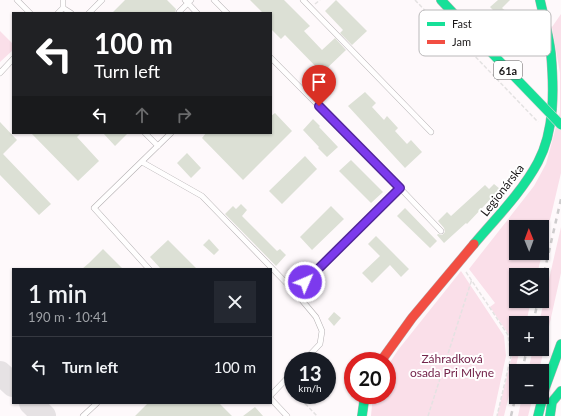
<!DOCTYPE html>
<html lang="en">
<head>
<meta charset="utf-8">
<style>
  body { margin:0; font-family:Lato,sans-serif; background:#242831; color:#f1f3f6; height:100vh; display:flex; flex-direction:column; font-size:15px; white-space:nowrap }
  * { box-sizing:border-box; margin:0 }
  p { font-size:13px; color:#9ea1a6 }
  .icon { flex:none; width:22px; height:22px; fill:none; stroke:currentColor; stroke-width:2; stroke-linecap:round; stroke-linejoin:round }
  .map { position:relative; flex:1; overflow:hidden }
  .side { position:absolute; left:12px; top:268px; width:260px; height:136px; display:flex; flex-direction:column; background:#171b24; border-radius:0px; box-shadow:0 1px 3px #0004 }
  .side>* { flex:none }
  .hud { position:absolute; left:12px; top:12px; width:260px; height:122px; border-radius:0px; box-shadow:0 1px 3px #0004; background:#202124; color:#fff; overflow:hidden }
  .needle { width:26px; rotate:359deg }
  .controls { position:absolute; left:509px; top:220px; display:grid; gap:8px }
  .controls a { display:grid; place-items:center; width:40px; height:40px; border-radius:0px; background:#171b24; box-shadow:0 1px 3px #0004; font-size:20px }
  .speed { position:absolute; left:284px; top:352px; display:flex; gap:8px; font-size:20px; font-weight:700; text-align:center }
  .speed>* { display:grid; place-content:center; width:52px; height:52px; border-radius:50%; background:#171b24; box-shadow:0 1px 3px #0004; line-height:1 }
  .speed small { font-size:10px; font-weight:400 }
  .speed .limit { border:6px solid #d22; background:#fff; color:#111 }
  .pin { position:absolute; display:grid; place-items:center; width:34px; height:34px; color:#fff; margin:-41px -17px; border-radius:50% 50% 50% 0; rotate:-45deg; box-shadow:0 0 4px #0007 }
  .pin .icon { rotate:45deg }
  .me { position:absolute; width:44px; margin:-22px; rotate:45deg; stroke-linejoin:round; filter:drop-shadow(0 0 3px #0008) }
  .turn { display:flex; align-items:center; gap:14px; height:84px; padding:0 16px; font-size:18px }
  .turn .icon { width:52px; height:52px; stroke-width:2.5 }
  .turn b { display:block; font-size:28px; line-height:34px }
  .lanes { display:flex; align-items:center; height:38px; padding:0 16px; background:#0003; justify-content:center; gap:20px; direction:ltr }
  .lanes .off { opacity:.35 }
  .round { display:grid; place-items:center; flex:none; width:42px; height:42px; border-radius:0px; background:#242831 }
  .summary { display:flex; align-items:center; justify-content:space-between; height:68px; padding:0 16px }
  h1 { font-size:24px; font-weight:600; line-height:30px }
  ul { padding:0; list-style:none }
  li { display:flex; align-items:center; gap:12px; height:60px; padding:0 16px; border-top:1px solid #363941 }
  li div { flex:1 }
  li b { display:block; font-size:15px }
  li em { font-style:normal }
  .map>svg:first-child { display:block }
  .green { fill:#fadfe9; fill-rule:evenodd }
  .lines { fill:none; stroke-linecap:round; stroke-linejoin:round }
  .taxiway { stroke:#e6e2e4; stroke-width:24 }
  .building { fill:#dce0d5 }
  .lane-casing { stroke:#b3afb1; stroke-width:6 }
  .fast-casing { stroke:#b3afb1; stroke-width:10 }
  .jam-casing { stroke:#b3afb1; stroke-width:10 }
  .path { stroke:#e4e2e2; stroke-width:1.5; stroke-dasharray:4 2; stroke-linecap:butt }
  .lane { stroke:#fffefe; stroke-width:5 }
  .fast { stroke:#16e098; stroke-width:9 }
  .jam { stroke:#f24e42; stroke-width:9 }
  .rail { stroke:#cecccd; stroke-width:2.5; stroke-dasharray:5 5; stroke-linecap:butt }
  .fast-bridge-casing { stroke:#dad7d8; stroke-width:10; stroke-linecap:butt }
  .fast-bridge { stroke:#16e098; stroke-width:9 }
  .route-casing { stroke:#51269a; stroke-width:10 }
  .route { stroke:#7c3aed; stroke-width:7 }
  .labels { text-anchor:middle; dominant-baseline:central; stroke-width:4; stroke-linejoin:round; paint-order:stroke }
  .shield { fill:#fff; stroke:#5f5d5d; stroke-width:1 }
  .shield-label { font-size:11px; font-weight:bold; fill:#1a1718 }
  .street-label { font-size:12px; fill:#1a1718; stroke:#fff }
  .park-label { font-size:12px; fill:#74254c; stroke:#fff }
  .key { fill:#fff; stroke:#bab9ba; stroke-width:1 }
  .key-label { font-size:11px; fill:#1a1718 }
</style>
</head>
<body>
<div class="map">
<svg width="561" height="416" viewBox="0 0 561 416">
  <rect width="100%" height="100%" fill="#fef9fb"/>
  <path class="green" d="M561 14V173L537 275H516V301H531L526 323H516V349H520L504 416H497L512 356 509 335 490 307 495 303 469 269 534 186 546 164 560 112V73L552 27ZM516 227H542V253H516Z
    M0 31 13 44V50L0 62Z
    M561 227V273L539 371H528L533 349H542V323H539Z
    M461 271 504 336 506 356 493 416H371L373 395H387V367L398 350Z
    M522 397H533L528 416H518Z"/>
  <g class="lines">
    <path class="taxiway" d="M0 373 13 385
      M31 403 44 416"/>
  </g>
  <path class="building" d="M125 0H167L176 9 175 13H112Z
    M250 0H284L310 26 304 31 322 50 335 38 346 50 322 73 285 35 281 39 271 29V13H263Z
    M336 0 367 31 352 45 340 33 343 30 325 11Z
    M498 0H510L502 8 507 12 501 18 490 7Z
    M365 92 376 103 372 107 384 120 387 116 398 128 395 131 407 144 411 140 422 152 405 168 348 106Z
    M275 113 292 131 243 180 202 138 206 133H271V116Z
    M313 119 320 126 319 127 338 147 327 157 318 148 319 147 303 130Z
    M0 122 17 140 3 154 51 204 39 215 0 175Z
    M31 133H81L77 137 99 161 78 181Z
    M103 133H128L115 146Z
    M187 153 201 168 191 178 177 163Z
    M305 156 317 169 282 204 269 191Z
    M351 160 383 192 371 203 339 171Z
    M494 184 500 189 467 224 466 223 444 243 437 235 438 234 442 235 445 232 444 228 438 221 447 212 451 216 485 185 489 189Z
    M241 204 247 210 242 216 277 251 280 249 286 255 276 266 225 214 233 206 236 209Z
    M331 206 344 219 312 250 300 237Z
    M405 208 437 241 430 248 397 216Z
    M376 236 409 269 401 277 390 265 372 283 362 273 380 256 368 244Z
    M209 239 219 250 214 255 203 245Z
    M168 240 197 269H161L150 257Z
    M103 249 123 269H82L89 263Z
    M298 262 306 270 301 276 293 267Z
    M334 312 341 318 334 326 328 319Z
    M148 403H219L232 416H135Z
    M255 407 263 416H243Z"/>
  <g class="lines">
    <defs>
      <path id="lane" d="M17 0 30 13
        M185 0 197 13
        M214 0 227 13
        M303 0 431 132
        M63 8 71 13
        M179 12 191 0
        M58 13 63 8V0
        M89 13 102 0
        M271 58 400 188 441 231
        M0 73 13 59
        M145 133 158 146
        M142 162 202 196 295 292 316 317 322 331 320 344 304 361
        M149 269 94 208 171 133
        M295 292 400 188
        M271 395 293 372
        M271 399 287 416
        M83 416 97 403"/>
      <path id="fast" d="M441 0 455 15
        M474 244C496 218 522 192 538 162 555 130 554 89 551 54 549 36 544 18 540 0
        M362 416 365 395
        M538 416 545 388 561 344
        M550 416 552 402 561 391"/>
      <path id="jam" d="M381 361 412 318 474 244"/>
    </defs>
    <use href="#lane" class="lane-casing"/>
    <use href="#fast" class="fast-casing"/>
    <use href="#jam" class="jam-casing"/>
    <path class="path" d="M415 0 436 22 446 26 538 122
      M315 4 320 0
      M466 272 508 335 511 356 497 416
      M288 385 293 390
      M297 395 317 416
      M428 416 472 279"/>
    <use href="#lane" class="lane"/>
    <use href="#fast" class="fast"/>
    <use href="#jam" class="jam"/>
    <path class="rail" d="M542 282 561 199
      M533 323 538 301
      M522 371 527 349
      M511 416 516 395"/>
    <defs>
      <path id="fast-bridge" d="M455 15 561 125"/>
    </defs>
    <use href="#fast-bridge" class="fast-bridge-casing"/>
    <use href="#fast-bridge" class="fast-bridge"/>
  </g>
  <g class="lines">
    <defs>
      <path id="route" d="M305 282 400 188 319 106"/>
    </defs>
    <use href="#route" class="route-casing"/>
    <use href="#route" class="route"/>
  </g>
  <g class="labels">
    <rect class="shield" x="494" y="61" width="28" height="18" rx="3"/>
    <g class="shield-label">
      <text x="508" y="70">61a</text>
    </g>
    <g class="street-label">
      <text transform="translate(502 190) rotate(-52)">Legionárska</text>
    </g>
    <g class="park-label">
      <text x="452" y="358">Záhradková<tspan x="452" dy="14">osada Pri Mlyne</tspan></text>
    </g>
  </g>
  <rect x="419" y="10" width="132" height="46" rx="6" class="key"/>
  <rect x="427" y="22" width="18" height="4" fill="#16e098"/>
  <rect x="427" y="40" width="18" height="4" fill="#f24e42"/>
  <g class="key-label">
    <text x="452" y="28">Fast</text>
    <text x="452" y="46">Jam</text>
  </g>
</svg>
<div class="controls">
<a><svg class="needle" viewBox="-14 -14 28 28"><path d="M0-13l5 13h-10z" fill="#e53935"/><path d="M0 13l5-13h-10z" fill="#9ea1a6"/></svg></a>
<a><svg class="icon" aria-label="layers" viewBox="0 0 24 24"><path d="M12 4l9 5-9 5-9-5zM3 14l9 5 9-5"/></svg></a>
<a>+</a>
<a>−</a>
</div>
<div class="speed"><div>13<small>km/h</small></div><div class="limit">20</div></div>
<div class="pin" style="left:319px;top:106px;background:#d93025"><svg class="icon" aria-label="arrive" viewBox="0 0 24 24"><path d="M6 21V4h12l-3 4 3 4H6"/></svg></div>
<svg class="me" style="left:305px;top:282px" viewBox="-20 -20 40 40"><circle r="17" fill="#7c3aed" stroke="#fff" stroke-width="3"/><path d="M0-11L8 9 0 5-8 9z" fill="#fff"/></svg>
<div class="hud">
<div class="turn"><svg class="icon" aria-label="left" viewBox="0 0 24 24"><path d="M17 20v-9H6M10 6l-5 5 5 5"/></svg><div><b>100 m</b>Turn left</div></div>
<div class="lanes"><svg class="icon" aria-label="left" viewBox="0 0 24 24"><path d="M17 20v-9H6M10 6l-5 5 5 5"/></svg><svg class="icon off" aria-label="ahead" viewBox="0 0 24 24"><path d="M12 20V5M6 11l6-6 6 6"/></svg><svg class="icon off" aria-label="right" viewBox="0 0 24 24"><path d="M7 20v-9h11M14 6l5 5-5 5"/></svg></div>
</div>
<section class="side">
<div class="summary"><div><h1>1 min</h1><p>190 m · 10:41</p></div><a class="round"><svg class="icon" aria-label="close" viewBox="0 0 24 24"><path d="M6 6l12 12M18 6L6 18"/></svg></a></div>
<ul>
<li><svg class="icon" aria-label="left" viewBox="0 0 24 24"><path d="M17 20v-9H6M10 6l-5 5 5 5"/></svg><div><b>Turn left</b></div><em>100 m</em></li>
</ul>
</section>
</div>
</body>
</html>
